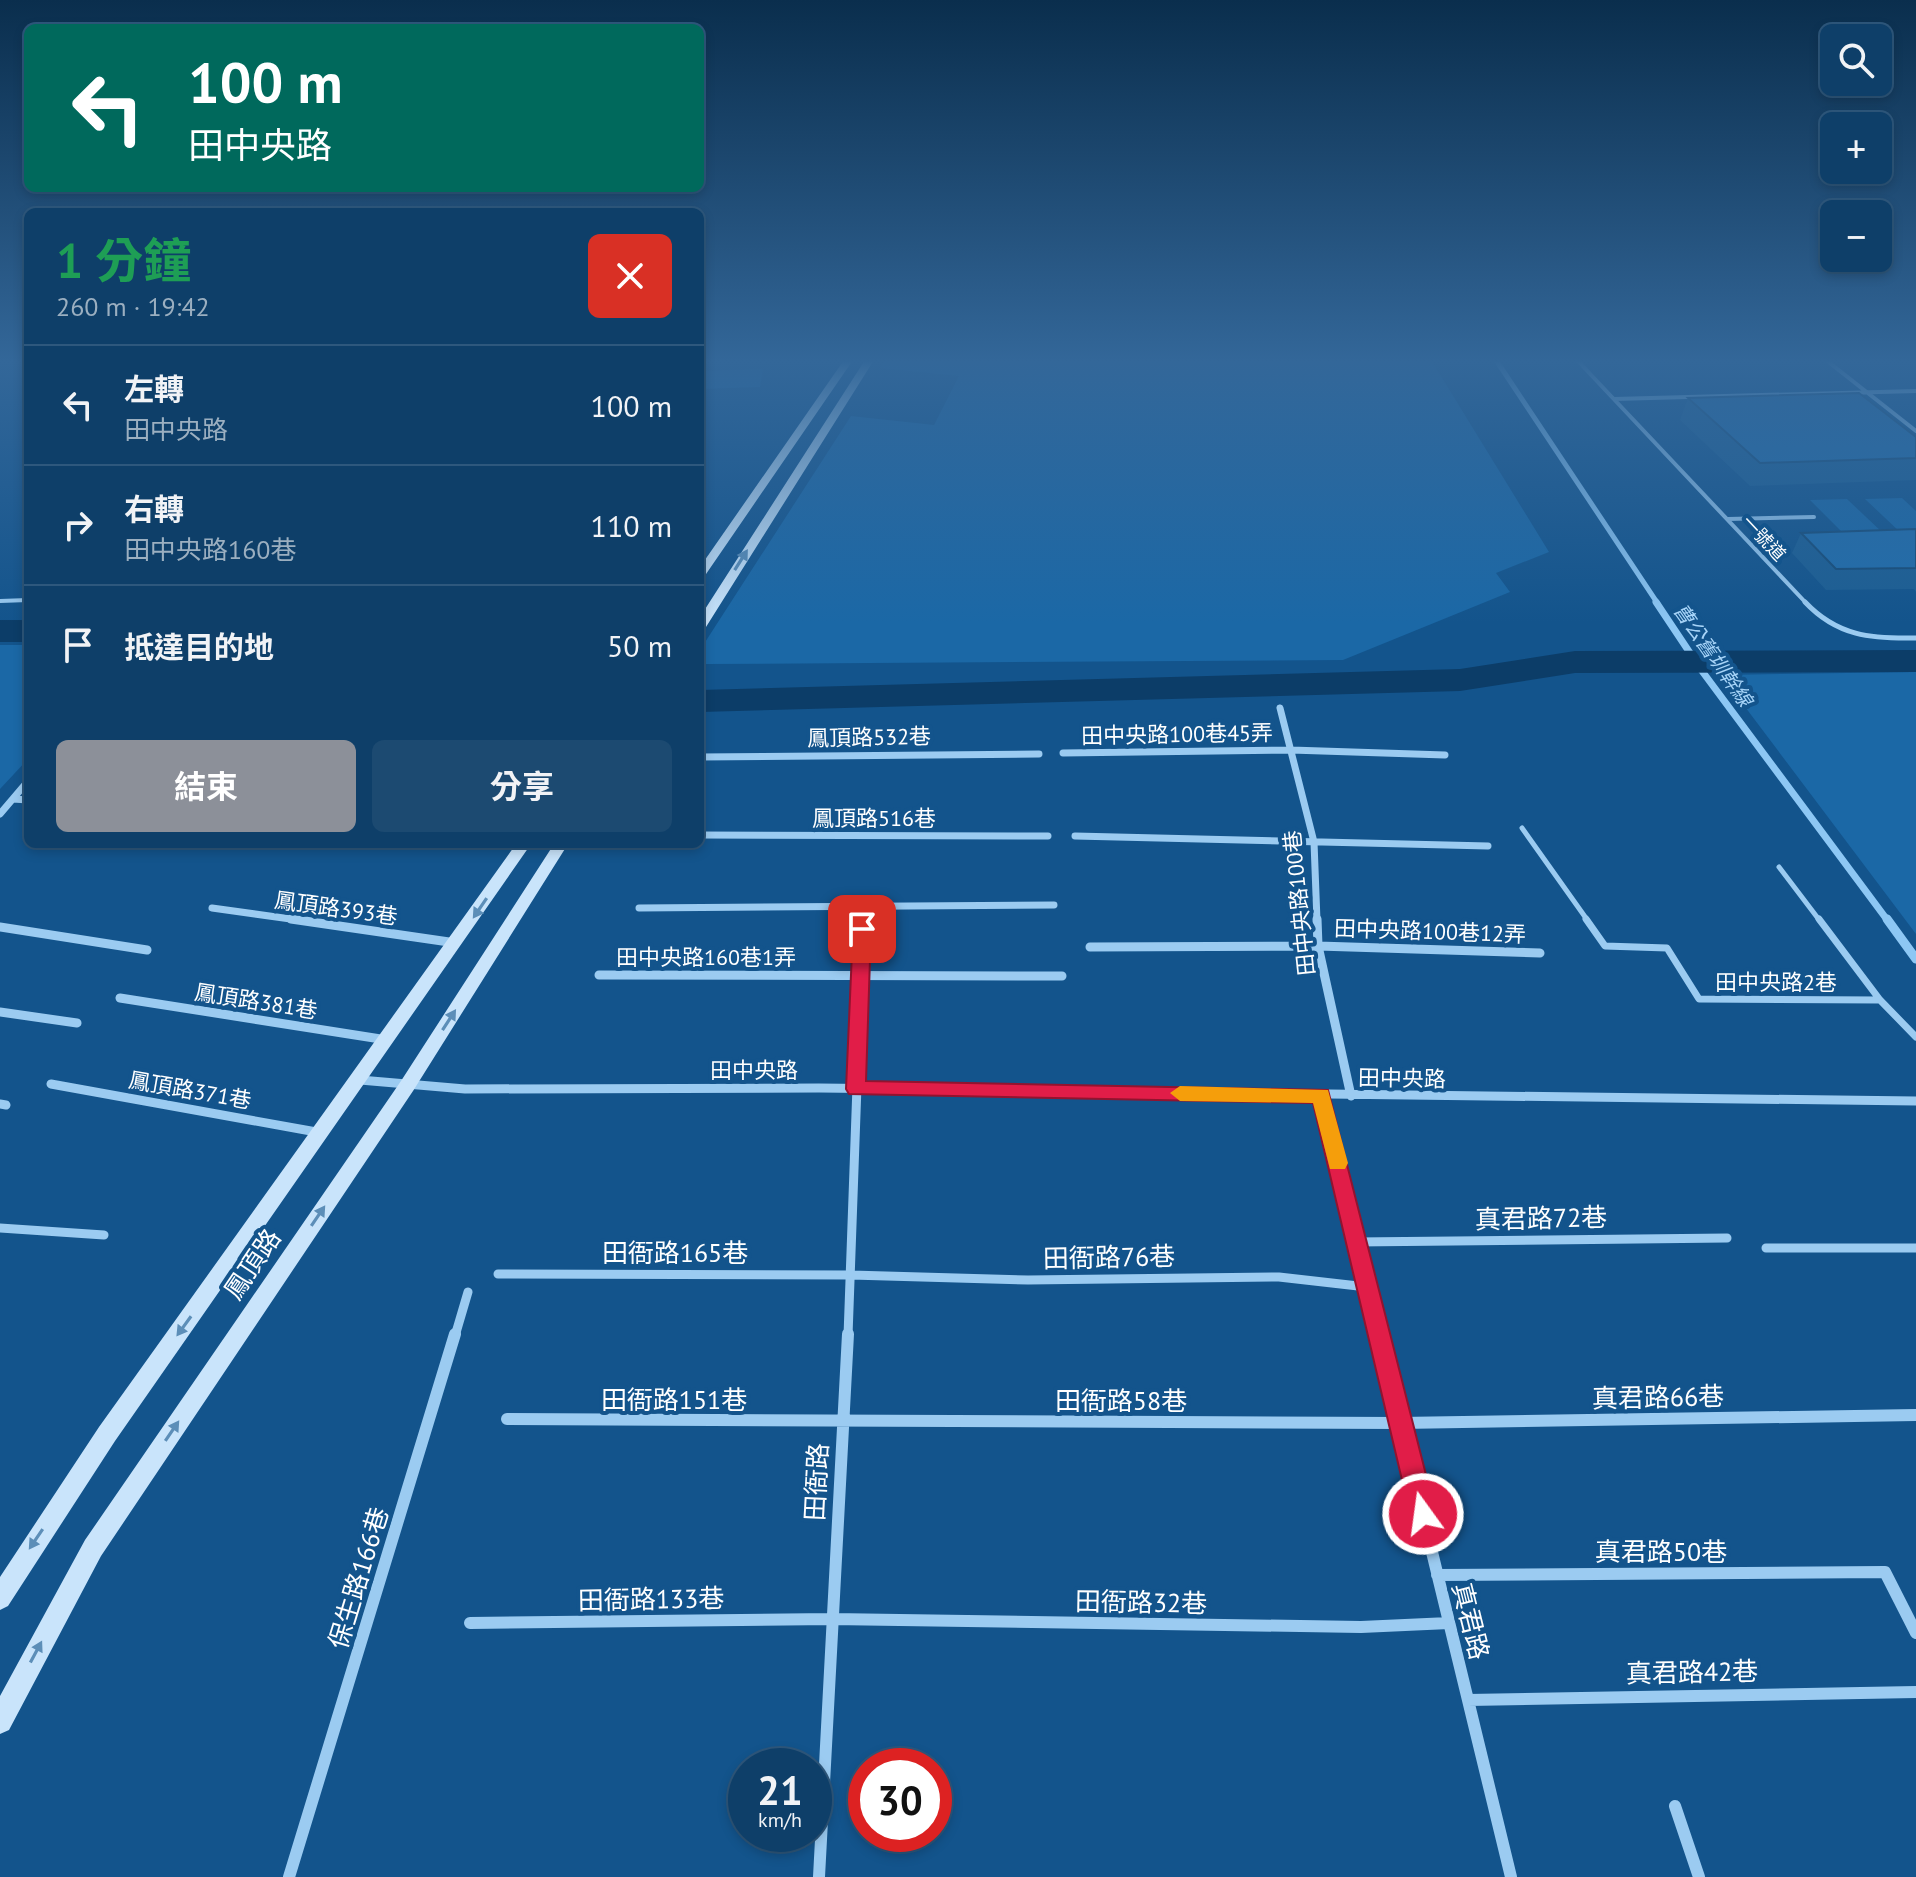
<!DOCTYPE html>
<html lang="zh-TW">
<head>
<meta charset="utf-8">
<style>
  body { margin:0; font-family:"PT Sans","Noto Sans TC",sans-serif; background:#1c4a71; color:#f1f3f6; height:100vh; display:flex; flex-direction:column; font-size:30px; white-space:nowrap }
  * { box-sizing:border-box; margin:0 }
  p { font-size:26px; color:#9bafc0 }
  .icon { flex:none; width:44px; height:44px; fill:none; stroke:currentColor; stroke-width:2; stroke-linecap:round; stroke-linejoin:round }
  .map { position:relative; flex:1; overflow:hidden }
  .details { position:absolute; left:24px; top:208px; width:680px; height:640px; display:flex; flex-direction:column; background:#0e3f69; border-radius:12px; box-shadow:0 4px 12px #0003,0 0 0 2px #2e587d }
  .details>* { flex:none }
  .hud { position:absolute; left:24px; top:24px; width:680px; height:168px; border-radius:12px; box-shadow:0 4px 12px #0003,0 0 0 2px #2e587d; background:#00695c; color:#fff; overflow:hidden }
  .controls { position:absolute; left:1820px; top:24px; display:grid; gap:16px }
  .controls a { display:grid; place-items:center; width:72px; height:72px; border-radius:12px; background:#0e3f69; box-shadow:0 4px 12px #0003,0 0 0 2px #2e587d; font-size:40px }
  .speed { position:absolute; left:728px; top:1748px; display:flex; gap:16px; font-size:40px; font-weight:700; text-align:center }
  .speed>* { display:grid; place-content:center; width:104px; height:104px; border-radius:50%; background:#0e3f69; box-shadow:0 4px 12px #0003,0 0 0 2px #2e587d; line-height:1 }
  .speed small { font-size:20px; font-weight:400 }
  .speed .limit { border:12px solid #d22; background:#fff; color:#111 }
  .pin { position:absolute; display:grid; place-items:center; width:68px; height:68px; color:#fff; margin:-34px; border-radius:16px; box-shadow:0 4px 12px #0006 }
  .me { position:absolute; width:88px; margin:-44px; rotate:346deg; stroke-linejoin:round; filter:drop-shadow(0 0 6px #0008) }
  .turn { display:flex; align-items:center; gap:28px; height:168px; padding:0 32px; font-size:36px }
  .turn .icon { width:104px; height:104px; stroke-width:2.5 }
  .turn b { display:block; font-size:56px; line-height:68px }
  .round { display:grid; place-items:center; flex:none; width:84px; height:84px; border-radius:12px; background:#1c4a71 }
  .head { display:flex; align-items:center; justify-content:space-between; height:136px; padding:0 32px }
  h1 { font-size:48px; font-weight:700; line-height:60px; color:#1e9e55 }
  .action { display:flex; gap:16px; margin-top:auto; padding:16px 32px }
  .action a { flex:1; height:92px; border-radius:12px; background:#8c9099; color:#fff; font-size:32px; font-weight:700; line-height:92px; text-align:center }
  .action a+a { background:#1c4a71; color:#f1f3f6 }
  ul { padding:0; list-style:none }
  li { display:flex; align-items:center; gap:24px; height:120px; padding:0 32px; border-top:2px solid #2e587d }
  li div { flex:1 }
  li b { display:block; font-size:30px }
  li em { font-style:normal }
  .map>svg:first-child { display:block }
  .green { fill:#1b68a6 }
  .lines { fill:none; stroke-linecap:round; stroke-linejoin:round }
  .stream-far2 { stroke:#8dc7f4; stroke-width:5 }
  .stream-far1 { stroke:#8dc7f4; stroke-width:7 }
  .stream { stroke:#8dc7f4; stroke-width:9 }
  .river { fill:#0c3d68; fill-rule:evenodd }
  .lane-far2 { stroke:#9bcbf1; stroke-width:4 }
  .lane-far1 { stroke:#9bcbf1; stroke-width:5 }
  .lane { stroke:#9bcbf1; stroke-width:7 }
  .street-far2 { stroke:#9bcbf1; stroke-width:7 }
  .street-far1 { stroke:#9bcbf1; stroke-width:9 }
  .street { stroke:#9bcbf1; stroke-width:12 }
  .secondary { fill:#c9e4fb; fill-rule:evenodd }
  .wall { fill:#1c5e93 }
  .building { fill:#216dab; stroke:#174c78; stroke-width:2 }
  .oneway { fill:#5c8eb8 }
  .route { fill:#e11d48; stroke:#92132f; stroke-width:2 }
  .slow { fill:#f59e0b }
  .labels { text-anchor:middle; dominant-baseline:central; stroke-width:8; stroke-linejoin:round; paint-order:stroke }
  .far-street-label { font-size:18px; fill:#fff; stroke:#13548c }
  .far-water-label { font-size:20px; font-style:italic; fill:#a7d4f8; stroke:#13548c }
  .street-label { font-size:22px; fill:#fff; stroke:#13548c }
  .near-street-label { font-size:26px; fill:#fff; stroke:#13548c }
</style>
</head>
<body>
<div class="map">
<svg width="1916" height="1877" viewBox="0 0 1916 1877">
  <rect width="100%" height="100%" fill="#13548c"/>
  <path class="green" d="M885 360H1431L1549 552 1496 573 1510 592 1343 660 705 664 700 659V650L851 416 934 425 959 376 880 368Z
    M763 369 760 387 700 389V371Z
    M1902 498 1916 511V532L1901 533 1865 499Z
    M1847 499 1883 533 1844 534 1810 500Z
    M0 645H28V759L0 789Z
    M1916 672V934L1721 675Z"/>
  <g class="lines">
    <path class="stream-far2" d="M1496 360 1658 604"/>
    <path class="stream-far1" d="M1656 602 1702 671 1888 921"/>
    <path class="stream" d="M1887 919 1916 959"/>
    <path class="river" d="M0 620H28V642H0Z
      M1916 650V672L1575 673 1460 691 700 712V690L1460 669 1575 651Z"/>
    <path class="lane-far2" d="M1577 360 1807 604
      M1826 360 1916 431
      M1614 399 1916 391
      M1728 519 1814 517
      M0 601 28 600"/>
    <path class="lane-far1" d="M1805 602C1837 636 1871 639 1916 638
      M1522 828 1588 921
      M1779 867 1820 921"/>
    <path class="lane" d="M1586 919 1605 946 1667 948 1699 999 1880 1000
      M1819 919 1880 1000 1916 1037"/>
    <path class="street-far2" d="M1280 708 1314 842 1317 921
      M1063 753 1291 750 1445 755
      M700 757 1039 754
      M13 799 28 800
      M0 814 28 781
      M700 835 1048 836
      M1075 836 1488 846
      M212 908 305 921
      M639 908 1054 905
      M863 921V906"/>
    <path class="street-far1" d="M291 919 456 943
      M1317 919 1318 946 1351 1096
      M0 927 147 950
      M1090 947 1318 946 1540 953
      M599 975 1062 976
      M120 998 387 1040
      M0 1012 77 1023
      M360 1080 465 1089 819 1088 1916 1101
      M51 1084 322 1133
      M1321 1095 1380 1336
      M0 1104 6 1105
      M0 1228 104 1235
      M1356 1242 1727 1238
      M1766 1248H1916
      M498 1274 851 1275 1028 1280 1279 1277 1367 1287
      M455 1336 468 1292
      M848 1336 863 919"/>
    <path class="street" d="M1379 1334 1511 1877
      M507 1419 1400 1423 1916 1415
      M1437 1575 1885 1572 1916 1633
      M470 1623 832 1619 1361 1627 1449 1623
      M1468 1700 1916 1692
      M1675 1806 1699 1877
      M289 1877 455 1334
      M819 1877 848 1334"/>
    <path class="secondary" d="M844 360H853L704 577 700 579V567Z
      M865 360H874L706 627 700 631V617Z
      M516 844H531L115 1441 8 1606 0 1610V1577L99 1427Z
      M554 844H568L413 1091 101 1556 9 1730 0 1734V1696L85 1540 401 1081Z"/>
  </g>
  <path class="wall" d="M1688 398 1916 437V480L1750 486 1680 420Z
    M1916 529V592L1914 589 1826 590 1792 553 1801 533Z"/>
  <path class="building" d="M1859 393 1916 437V458L1760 463 1688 398Z
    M1916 529V568L1836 569 1801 533Z"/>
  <defs><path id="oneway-solid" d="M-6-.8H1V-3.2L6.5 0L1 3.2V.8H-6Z" transform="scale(2)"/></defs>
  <g class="oneway">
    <use href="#oneway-solid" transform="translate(741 560) rotate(-58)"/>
    <use href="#oneway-solid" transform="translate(480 908) rotate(124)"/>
    <use href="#oneway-solid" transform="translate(449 1020) rotate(-57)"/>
    <use href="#oneway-solid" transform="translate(318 1216) rotate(-56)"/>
    <use href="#oneway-solid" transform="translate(184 1326) rotate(126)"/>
    <use href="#oneway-solid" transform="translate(172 1431) rotate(-56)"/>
    <use href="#oneway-solid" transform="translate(36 1539) rotate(124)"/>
    <use href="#oneway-solid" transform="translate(36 1652) rotate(-62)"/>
  </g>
  <linearGradient id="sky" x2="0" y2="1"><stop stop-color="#0a2e4d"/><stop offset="0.58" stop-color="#336799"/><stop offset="1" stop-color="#336799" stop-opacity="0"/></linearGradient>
  <rect width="1916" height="623" fill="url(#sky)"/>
  <path class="route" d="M862 923 871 929 866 1081 1328 1090 1436 1514 1432 1523 1423 1527 1413 1523 1410 1514 1313 1103 849 1094 846 1089 853 929Z"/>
  <path class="slow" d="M1180 1086 1328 1090 1348 1163 1345 1169H1330L1313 1103 1180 1101 1170 1093Z"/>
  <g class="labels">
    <g class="far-street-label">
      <text transform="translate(1764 538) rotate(47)">一號道</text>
    </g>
    <g class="far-water-label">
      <text transform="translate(1713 655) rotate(55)">曹公舊圳幹線</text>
    </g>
    <g class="street-label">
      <text transform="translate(1177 734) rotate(-1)">田中央路100巷45弄</text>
      <text transform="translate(869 737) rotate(-1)">鳳頂路532巷</text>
      <text x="874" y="818">鳳頂路516巷</text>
      <text transform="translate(1299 903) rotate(-96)">田中央路100巷</text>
      <text transform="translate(336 908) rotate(8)">鳳頂路393巷</text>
      <text transform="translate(1430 931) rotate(2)">田中央路100巷12弄</text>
      <text x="706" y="957">田中央路160巷1弄</text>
      <text x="1776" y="982">田中央路2巷</text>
      <text transform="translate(256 1001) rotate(9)">鳳頂路381巷</text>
      <text x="754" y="1070">田中央路</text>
      <text transform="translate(1402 1078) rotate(1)">田中央路</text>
      <text transform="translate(190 1090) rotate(10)">鳳頂路371巷</text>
    </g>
    <g class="near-street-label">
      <text transform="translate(1541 1218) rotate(-1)">真君路72巷</text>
      <text x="675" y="1252">田衙路165巷</text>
      <text transform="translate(1109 1257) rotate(-1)">田衙路76巷</text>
      <text transform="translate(252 1264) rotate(-56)">鳳頂路</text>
      <text transform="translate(1658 1397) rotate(-1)">真君路66巷</text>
      <text x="674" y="1399">田衙路151巷</text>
      <text x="1121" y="1400">田衙路58巷</text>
      <text transform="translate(816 1482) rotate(-87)">田衙路</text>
      <text x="1661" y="1551">真君路50巷</text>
      <text transform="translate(358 1578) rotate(-73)">保生路166巷</text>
      <text transform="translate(651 1599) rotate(-1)">田衙路133巷</text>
      <text transform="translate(1141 1602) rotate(1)">田衙路32巷</text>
      <text transform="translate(1471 1621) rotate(76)">真君路</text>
      <text transform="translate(1692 1672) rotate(-1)">真君路42巷</text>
    </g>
  </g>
</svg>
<div class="controls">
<a><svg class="icon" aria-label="search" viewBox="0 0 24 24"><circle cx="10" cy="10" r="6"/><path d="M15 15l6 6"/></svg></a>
<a>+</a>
<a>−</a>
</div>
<div class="speed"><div>21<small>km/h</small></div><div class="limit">30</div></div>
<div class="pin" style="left:862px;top:929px;background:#d93025"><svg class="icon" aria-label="arrive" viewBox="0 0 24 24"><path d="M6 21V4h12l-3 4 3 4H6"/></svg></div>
<svg class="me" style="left:1423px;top:1514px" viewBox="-20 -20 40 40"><circle r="17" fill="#e11d48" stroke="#fff" stroke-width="3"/><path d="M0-11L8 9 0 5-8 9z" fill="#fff"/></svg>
<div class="hud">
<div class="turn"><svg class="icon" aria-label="left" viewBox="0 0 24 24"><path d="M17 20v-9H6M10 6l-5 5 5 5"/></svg><div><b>100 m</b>田中央路</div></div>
</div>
<section class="details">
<div class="head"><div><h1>1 分鐘</h1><p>260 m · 19:42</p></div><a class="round" style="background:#d93025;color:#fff"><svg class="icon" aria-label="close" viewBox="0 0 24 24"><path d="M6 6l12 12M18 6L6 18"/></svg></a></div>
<ul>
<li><svg class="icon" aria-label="left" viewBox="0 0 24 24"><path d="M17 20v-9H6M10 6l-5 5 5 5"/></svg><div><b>左轉</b><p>田中央路</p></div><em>100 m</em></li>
<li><svg class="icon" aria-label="right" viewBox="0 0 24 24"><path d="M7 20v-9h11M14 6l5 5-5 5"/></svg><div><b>右轉</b><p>田中央路160巷</p></div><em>110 m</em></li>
<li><svg class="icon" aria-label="arrive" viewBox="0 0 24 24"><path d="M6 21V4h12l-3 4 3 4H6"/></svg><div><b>抵達目的地</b></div><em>50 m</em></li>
</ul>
<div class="action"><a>結束</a><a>分享</a></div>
</section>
</div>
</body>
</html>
